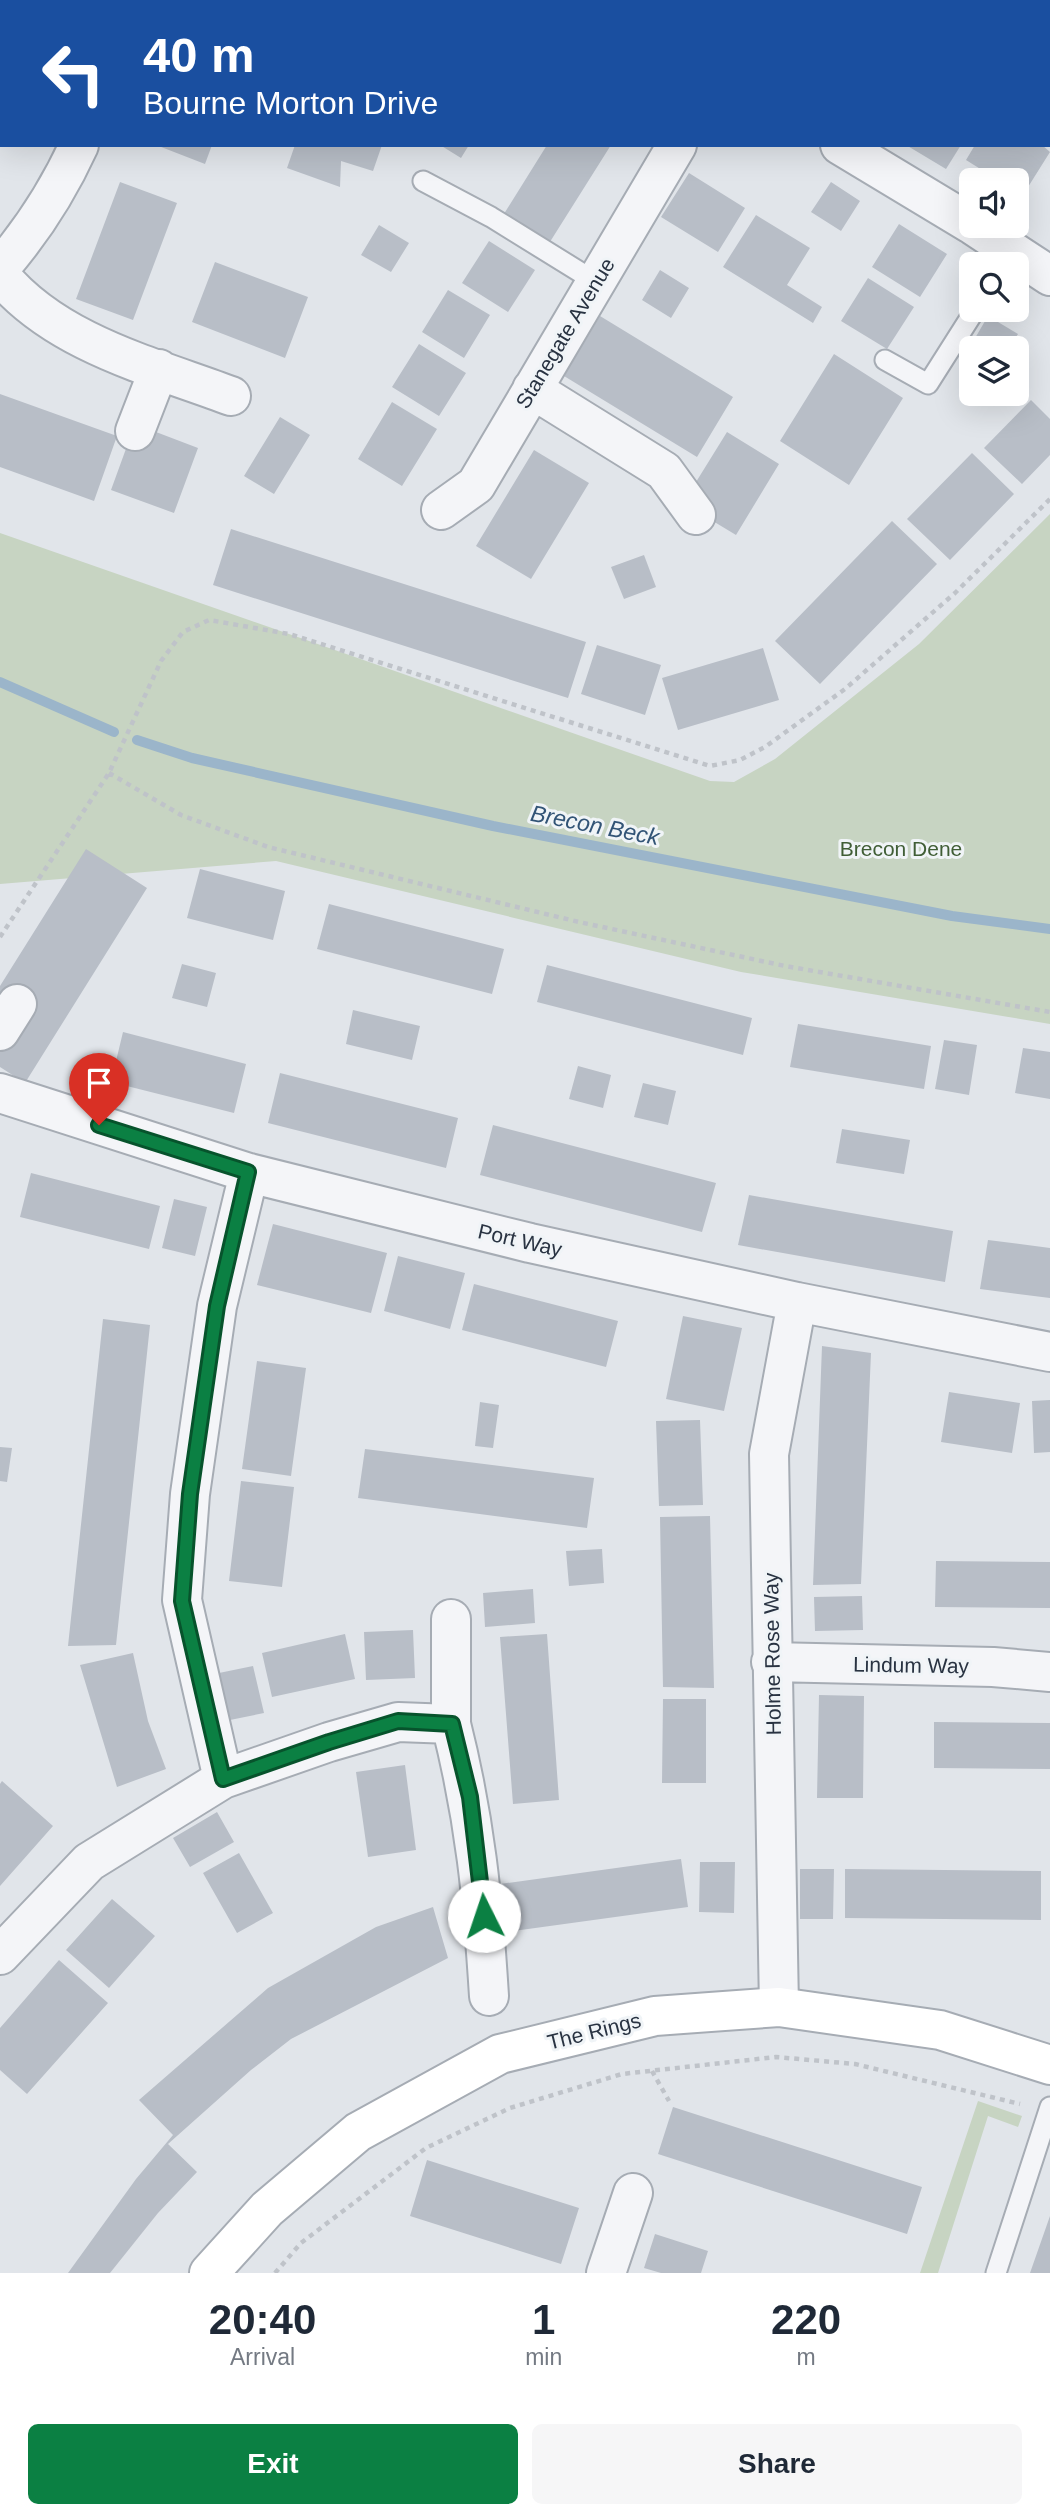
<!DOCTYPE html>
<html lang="en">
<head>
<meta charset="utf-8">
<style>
  body { margin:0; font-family:Helvetica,sans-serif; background:#f6f6f7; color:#1f2937; height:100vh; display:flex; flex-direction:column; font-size:26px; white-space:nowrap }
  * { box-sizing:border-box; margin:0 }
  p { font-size:23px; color:#747a83 }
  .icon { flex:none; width:38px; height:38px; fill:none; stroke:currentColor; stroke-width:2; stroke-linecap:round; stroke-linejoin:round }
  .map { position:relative; height:2273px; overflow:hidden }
  .drawer { display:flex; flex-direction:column; background:#fff; flex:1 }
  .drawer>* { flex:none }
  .guide { position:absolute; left:0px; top:0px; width:1050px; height:147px; box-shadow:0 7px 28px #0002; background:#1a4fa0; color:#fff; overflow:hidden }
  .fabs { position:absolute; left:959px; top:168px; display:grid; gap:14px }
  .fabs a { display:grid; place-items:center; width:70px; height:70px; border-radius:10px; background:#fff; box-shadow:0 7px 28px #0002; font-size:35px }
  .pin { position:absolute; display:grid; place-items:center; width:60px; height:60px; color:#fff; margin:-72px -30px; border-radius:50% 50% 50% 0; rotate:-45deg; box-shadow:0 0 7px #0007 }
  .pin .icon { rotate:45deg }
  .me { position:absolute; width:77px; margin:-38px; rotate:356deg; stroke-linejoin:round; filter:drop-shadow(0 0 5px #0008) }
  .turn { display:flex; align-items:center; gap:24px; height:147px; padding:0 28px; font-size:32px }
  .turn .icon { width:91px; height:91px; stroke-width:2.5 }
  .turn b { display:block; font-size:49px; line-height:60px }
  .eta { display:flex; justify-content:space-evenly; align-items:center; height:119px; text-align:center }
  .eta b { font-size:42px; font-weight:700; line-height:49px }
  .button { display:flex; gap:14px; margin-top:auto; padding:14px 28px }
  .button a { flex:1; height:80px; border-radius:10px; background:#0b8043; color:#fff; font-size:28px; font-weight:700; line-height:80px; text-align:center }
  .button a+a { background:#f6f6f7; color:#1f2937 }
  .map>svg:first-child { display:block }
  .green { fill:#c7d4c2 }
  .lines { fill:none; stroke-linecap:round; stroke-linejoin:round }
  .stream { stroke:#9bb5ca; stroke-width:10 }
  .building { fill:#b8bec7 }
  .lane-casing { stroke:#a6acb4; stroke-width:23 }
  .street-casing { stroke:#a6acb4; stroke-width:42 }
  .secondary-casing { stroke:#a6acb4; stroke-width:42 }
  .path { stroke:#bfc3c9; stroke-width:4.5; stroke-dasharray:5 5; stroke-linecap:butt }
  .lane { stroke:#f4f5f8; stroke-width:19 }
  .street { stroke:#f4f5f8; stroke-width:38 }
  .secondary { stroke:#fff; stroke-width:38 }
  .route-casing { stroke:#07532c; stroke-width:18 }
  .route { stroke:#0b8043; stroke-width:12 }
  .labels { text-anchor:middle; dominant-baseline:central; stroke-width:6; stroke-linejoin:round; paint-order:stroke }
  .street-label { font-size:21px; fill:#293342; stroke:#f0f4f7 }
  .park-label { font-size:21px; fill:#405e36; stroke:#f0f4f7 }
  .water-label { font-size:23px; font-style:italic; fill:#325476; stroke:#f0f4f7 }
</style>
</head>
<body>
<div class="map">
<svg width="1050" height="2273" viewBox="0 0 1050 2273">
  <rect width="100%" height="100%" fill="#e1e5ea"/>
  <path class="green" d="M1050 514V1024L741 972 276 861 0 884V533L710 781 734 782 775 759 919 644Z
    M978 2101 1022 2116 1018 2127 988 2116 938 2273H920Z"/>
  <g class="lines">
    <path class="stream" d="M0 682 114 732
      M137 740 192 758 493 826 952 916 1050 929"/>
  </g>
  <path class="building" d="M156 145H212L205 164Z
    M295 145H382L373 171 341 161 340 187 287 168Z
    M440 145H469L461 158Z
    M547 145H611L548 245 502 217Z
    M906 145H961L946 169Z
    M975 145H1042L1050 152 1023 195 1017 192V180H998L966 160Z
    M689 173 745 208 718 252 661 217Z
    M120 182 177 203 133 320 76 299Z
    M831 182 860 201 841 231 811 212Z
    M756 215 810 248 787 285 822 307 813 323 723 267Z
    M899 224 947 254 920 297 872 267Z
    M379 225 409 243 391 272 361 255Z
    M489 241 535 270 508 312 462 283Z
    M215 262 308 297 285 358 192 322Z
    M660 270 689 288 671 318 642 300Z
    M868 278 914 307 887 349 841 321Z
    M448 290 490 315 464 358 422 332Z
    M600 316 733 397 697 457 564 376Z
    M988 316 1018 334 1009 348H976L971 345Z
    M419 344 466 373 439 416 392 387Z
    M834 354 903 398 849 485 780 441Z
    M0 394 117 436 94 501 0 467Z
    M1031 400 1050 419V455L1022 484 984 448Z
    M392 402 437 429 402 486 358 459Z
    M280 417 310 435 274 494 244 476Z
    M135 424 198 448 174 513 111 490Z
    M727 432 779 464 736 535 683 503Z
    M534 450 589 483 531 579 476 546Z
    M972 453 1014 494 950 560 907 519Z
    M892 521 937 564 820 684 775 641Z
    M231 529 586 642 568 698 213 585Z
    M644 555 656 587 624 599 611 567Z
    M597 645 661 665 645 715 581 694Z
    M763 648 779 700 678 730 662 678Z
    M86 849 147 888 25 1083 0 1067V986Z
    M200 869 285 891 273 940 187 918Z
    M329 904 504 949 492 994 317 949Z
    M182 964 216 973 207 1007 172 998Z
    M547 965 752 1018 743 1055 537 1002Z
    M353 1010 420 1026 412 1060 346 1044Z
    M798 1024 931 1046 924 1089 790 1067Z
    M123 1032 246 1064 234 1113 111 1082Z
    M944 1040 977 1045 969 1095 935 1089Z
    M1023 1048 1050 1052V1099L1015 1093Z
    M578 1066 611 1075 603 1108 569 1099Z
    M280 1073 458 1118 446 1168 268 1123Z
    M643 1083 676 1091 668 1125 634 1117Z
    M493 1125 716 1183 702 1232 480 1175Z
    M842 1129 910 1140 904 1174 836 1163Z
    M31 1173 160 1206 149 1249 20 1217Z
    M749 1195 953 1231 945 1282 738 1245Z
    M174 1199 207 1207 195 1256 162 1248Z
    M273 1224 387 1253 371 1313 257 1285Z
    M988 1240 1050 1248V1298L980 1289Z
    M398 1256 465 1273 450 1329 384 1311Z
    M474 1284 618 1321 606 1367 462 1330Z
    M683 1316 742 1328 724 1411 666 1399Z
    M103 1319 150 1325 116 1645 68 1646Z
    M822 1346 871 1353 861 1584 813 1585Z
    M257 1361 306 1368 291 1476 242 1469Z
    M949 1392 1020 1403 1012 1453 941 1442Z
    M1050 1400V1452L1034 1453 1032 1401Z
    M480 1402 499 1405 493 1448 475 1446Z
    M700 1420 703 1505 659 1506 656 1421Z
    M0 1447 12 1448 7 1482 0 1481Z
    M365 1449 594 1478 587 1528 358 1498Z
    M241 1481 294 1487 282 1587 229 1581Z
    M710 1516 714 1688 663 1687 660 1517Z
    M602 1549 604 1583 569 1586 566 1551Z
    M936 1561 1050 1562V1608L935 1607Z
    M533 1589 535 1623 485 1627 483 1593Z
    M862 1596 863 1630 815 1631 814 1597Z
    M413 1630 415 1678 366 1680 364 1632Z
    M345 1634 355 1679 272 1697 262 1653Z
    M547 1634 559 1800 513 1804 500 1637Z
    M133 1653 148 1721 166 1769 117 1787 80 1665Z
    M253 1666 264 1713 230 1720 219 1673Z
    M819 1695 864 1696 863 1798H817Z
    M663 1699H706V1783H662Z
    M934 1722 1050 1723V1769L934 1768Z
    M405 1765 416 1850 368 1857 356 1772Z
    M2 1781 53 1826 0 1886V1784Z
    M217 1812 234 1842 190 1867 173 1838Z
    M239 1853 273 1913 237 1933 203 1873Z
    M681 1859 688 1907 507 1932 500 1884Z
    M700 1862H735L734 1913 699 1912Z
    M800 1869H834L833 1919H800Z
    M845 1869 1041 1871V1920L845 1918Z
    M112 1899 155 1936 109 1988 66 1950Z
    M433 1907 448 1958 291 2039 251 2070 168 2144 197 2172 158 2213 110 2273H68L136 2179 173 2135 139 2100 268 1988 376 1927Z
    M59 1960 108 2003 27 2094 0 2070V2028Z
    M673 2107 922 2187 907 2234 658 2154Z
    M427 2160 579 2208 561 2264 410 2216Z
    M1050 2217V2273H1030L1050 2216Z
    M655 2234 708 2251 701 2273H661L644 2268Z"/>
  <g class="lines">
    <defs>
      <path id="lane" d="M423 181 491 217 596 282
        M885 360 928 384 975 310
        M996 2273 1050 2107"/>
      <path id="street" d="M169 0 173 2
        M106 2 107 0
        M311 2 314 0
        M767 2 768 0
        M840 145 971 224
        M974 226 1050 276
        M0 268C33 230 58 191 79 145
        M0 275C56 343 151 366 231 396
        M532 389 664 471 696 515
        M135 431 159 369
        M441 510 476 485 677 145
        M0 1031 17 1004
        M0 1093 249 1173 530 1243 797 1302 1050 1352
        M451 1619V1724
        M771 1662 993 1667 1050 1672
        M223 1779 182 1600 190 1494 217 1306 249 1173
        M0 1955 89 1862 223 1779 329 1742 398 1722 451 1724C475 1819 483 1899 489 1996
        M779 2007 769 1454 797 1302
        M606 2273 633 2193"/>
      <path id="secondary" d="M209 2273 267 2209 358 2132 500 2054 655 2016 779 2007 940 2030 1050 2065"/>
    </defs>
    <use href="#lane" class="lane-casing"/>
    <use href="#street" class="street-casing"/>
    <use href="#secondary" class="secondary-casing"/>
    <path class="path" d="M109 773 181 815 268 847 579 922 785 966 1050 1012
      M0 937 109 773 161 661 183 632 209 620 289 634 710 766 740 760 765 747 845 689 955 593 1050 499
      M652 2071 669 2101
      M275 2273 301 2243 426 2148 510 2108 622 2074 776 2057 855 2064 1020 2104"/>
    <use href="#lane" class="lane"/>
    <use href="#street" class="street"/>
    <use href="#secondary" class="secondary"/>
  </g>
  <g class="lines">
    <defs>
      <path id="route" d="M99 1125 248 1172 217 1306 190 1494 182 1601 223 1779 329 1742 398 1721 452 1724 470 1797 484 1916"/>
    </defs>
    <use href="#route" class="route-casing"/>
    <use href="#route" class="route"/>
  </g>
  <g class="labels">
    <g class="street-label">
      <text transform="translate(565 333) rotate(-59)">Stanegate Avenue</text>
      <text transform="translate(520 1240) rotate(13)">Port Way</text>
      <text transform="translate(772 1654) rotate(-91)">Holme Rose Way</text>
      <text transform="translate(911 1665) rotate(1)">Lindum Way</text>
      <text transform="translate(594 2031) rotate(-14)">The Rings</text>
    </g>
    <g class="park-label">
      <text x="901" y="848">Brecon Dene</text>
    </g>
    <g class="water-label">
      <text transform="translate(595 825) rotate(11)">Brecon Beck</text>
    </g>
  </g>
</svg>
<div class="fabs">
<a><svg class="icon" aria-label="sound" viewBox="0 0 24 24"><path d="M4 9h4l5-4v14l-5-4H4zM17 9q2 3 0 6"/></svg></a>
<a><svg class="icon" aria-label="search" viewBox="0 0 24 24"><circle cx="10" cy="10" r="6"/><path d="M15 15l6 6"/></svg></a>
<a><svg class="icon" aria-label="layers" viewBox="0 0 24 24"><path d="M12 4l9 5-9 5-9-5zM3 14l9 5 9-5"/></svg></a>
</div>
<div class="pin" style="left:99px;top:1125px;background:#d93025"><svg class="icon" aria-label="arrive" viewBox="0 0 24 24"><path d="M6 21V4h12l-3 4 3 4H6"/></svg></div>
<svg class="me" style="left:484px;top:1916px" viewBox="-20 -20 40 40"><circle r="19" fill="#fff"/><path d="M0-13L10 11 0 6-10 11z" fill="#0b8043"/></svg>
<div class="guide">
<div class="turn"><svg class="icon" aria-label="left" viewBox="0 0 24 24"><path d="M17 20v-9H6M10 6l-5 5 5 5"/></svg><div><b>40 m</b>Bourne Morton Drive</div></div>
</div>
</div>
<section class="drawer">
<div class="eta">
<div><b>20:40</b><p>Arrival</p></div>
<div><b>1</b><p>min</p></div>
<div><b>220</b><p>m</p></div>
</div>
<div class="button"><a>Exit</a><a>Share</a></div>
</section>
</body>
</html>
